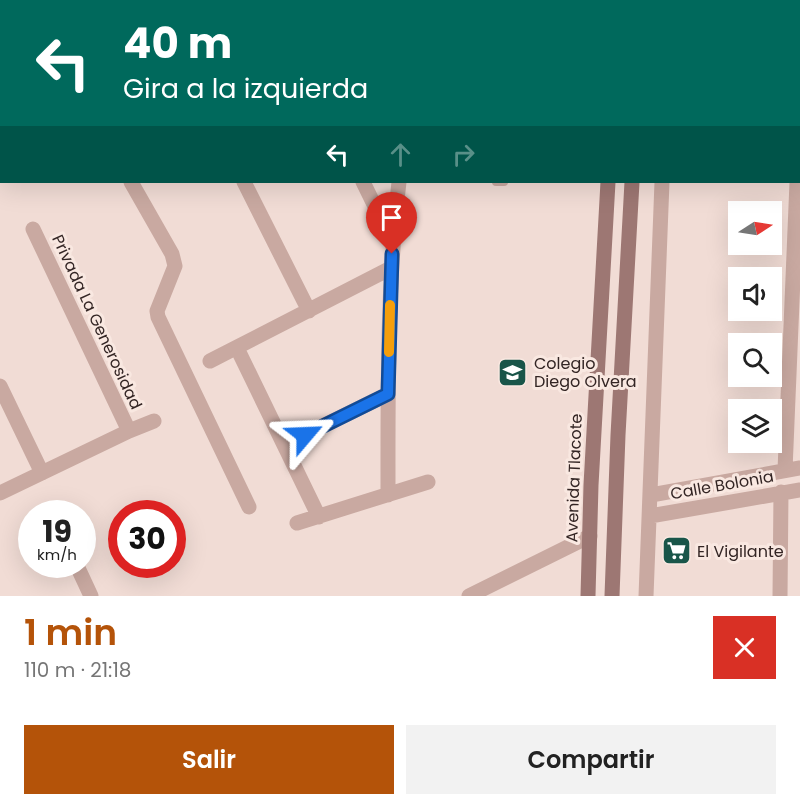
<!DOCTYPE html>
<html lang="es">
<head>
<meta charset="utf-8">
<style>
  body { margin:0; font-family:Poppins,sans-serif; background:#f2f2f2; color:#222; height:100vh; display:flex; flex-direction:column; font-size:22px; white-space:nowrap }
  * { box-sizing:border-box; margin:0 }
  p { font-size:20px; color:#767676 }
  .icon { flex:none; width:33px; height:33px; fill:none; stroke:currentColor; stroke-width:2; stroke-linecap:round; stroke-linejoin:round }
  .map { position:relative; height:596px; overflow:hidden }
  .details { display:flex; flex-direction:column; background:#fff; flex:1 }
  .details>* { flex:none }
  .guide { position:absolute; left:0px; top:0px; width:801px; height:183px; box-shadow:0 6px 24px #0002; background:#00695c; color:#fff; overflow:hidden }
  .needle { width:39px; rotate:78deg }
  .fabs { position:absolute; left:728px; top:201px; display:grid; gap:12px }
  .fabs a { display:grid; place-items:center; width:54px; height:54px; border-radius:0px; background:#fff; box-shadow:0 6px 24px #0002; font-size:30px }
  .speed { position:absolute; left:18px; top:500px; display:flex; gap:12px; font-size:30px; font-weight:700; text-align:center }
  .speed>* { display:grid; place-content:center; width:78px; height:78px; border-radius:50%; background:#fff; box-shadow:0 6px 24px #0002; line-height:1 }
  .speed small { font-size:15px; font-weight:400 }
  .speed .limit { border:9px solid #d22; background:#fff; color:#111 }
  .pin { position:absolute; display:grid; place-items:center; width:51px; height:51px; color:#fff; margin:-62px -26px; border-radius:50% 50% 50% 0; rotate:-45deg; box-shadow:0 0 6px #0007 }
  .pin .icon { rotate:45deg }
  .me { position:absolute; width:66px; margin:-33px; rotate:64deg; stroke-linejoin:round; filter:drop-shadow(0 0 4px #0008) }
  .turn { display:flex; align-items:center; gap:21px; height:126px; padding:0 24px; font-size:27px }
  .turn .icon { width:78px; height:78px; stroke-width:2.5 }
  .turn b { display:block; font-size:42px; line-height:51px }
  .lanes { display:flex; align-items:center; height:57px; padding:0 24px; background:#0003; justify-content:center; gap:30px; direction:ltr }
  .lanes .off { opacity:.35 }
  .round { display:grid; place-items:center; flex:none; width:63px; height:63px; border-radius:0px; background:#f2f2f2 }
  .head { display:flex; align-items:center; justify-content:space-between; height:102px; padding:0 24px }
  h1 { font-size:36px; font-weight:600; line-height:45px; color:#b45309 }
  .cta { display:flex; gap:12px; margin-top:auto; padding:12px 24px }
  .cta a { flex:1; height:69px; border-radius:0px; background:#b45309; color:#fff; font-size:24px; font-weight:600; line-height:69px; text-align:center }
  .cta a+a { background:#f2f2f2; color:#222 }
  .map>svg:first-child { display:block }
  .lines { fill:none; stroke-linecap:round; stroke-linejoin:round }
  .canal { stroke:#73afa1; stroke-width:15 }
  .service { stroke:#c9a9a1; stroke-width:8 }
  .minor { stroke:#c9a9a1; stroke-width:15 }
  .secondary { stroke:#9d7773; stroke-width:15 }
  .route-casing { stroke:#114b97; stroke-width:15 }
  .route { stroke:#1a73e8; stroke-width:10 }
  .slow { stroke:#f59e0b; stroke-width:10 }
  .labels { text-anchor:middle; dominant-baseline:central; stroke-width:6; stroke-linejoin:round; paint-order:stroke }
  .street-label { font-size:16px; fill:#332524; stroke:#f9e8e1 }
  .poi-label { font-size:16px; fill:#332524; stroke:#f9e8e1; text-anchor:start }
</style>
</head>
<body>
<div class="map">
<svg width="800" height="596" viewBox="0 0 800 596">
  <rect width="100%" height="100%" fill="#f1dcd5"/>
  <g class="lines">
    <path class="canal" d="M0 48 2 51"/>
    <path class="service" d="M496 182H504"/>
    <path class="minor" d="M447 2 454 0
      M668 2V0
      M800 123V111
      M131 182 172 254 175 266 157 311 158 317 249 507
      M244 182 309 311
      M363 182 392 241
      M33 229 129 431
      M237 348 319 517
      M210 361 391 268
      M0 386 42 473
      M284 445 388 394
      M785 470 797 182
      M0 493 129 431 154 421
      M388 495C388 391 387 286 399 182
      M651 495 800 468
      M650 516 800 490
      M297 523 428 482
      M78 568 91 596
      M469 596 590 536
      M646 596 662 182
      M780 596 781 492"/>
    <path class="secondary" d="M612 2V0
      M642 2V0
      M588 596 591 485 608 182
      M612 596 618 435 632 182"/>
  </g>
  <g class="lines">
    <defs>
      <path id="route" d="M305 435 388 394 392 254"/>
    </defs>
    <use href="#route" class="route-casing"/>
    <use href="#route" class="route"/>
    <path class="slow" d="M389 352 390 305"/>
  </g>
  <defs>
    <symbol id="school-square" viewBox="-11 -11 22 22"><rect x="-9" y="-9" width="18" height="18" rx="4" fill="#195549" stroke="#f9e8e1"/><path d="M0-5L7-2L0 1L-7-2ZM-4 1L0 2.5L4 1V4Q0 6-4 4Z" fill="#fff"/></symbol>
    <symbol id="supermarket-square" viewBox="-11 -11 22 22"><rect x="-9" y="-9" width="18" height="18" rx="4" fill="#195549" stroke="#f9e8e1"/><path d="M-6-5.5h2.5l.6 2H6L4.5 2H-2.5L-4.4-4H-6ZM-1.5 3.2a1.3 1.3 0 1 0 .1 0ZM3 3.2a1.3 1.3 0 1 0 .1 0Z" fill="#fff"/></symbol>
  </defs>
  <g fill-rule="evenodd">
    <use href="#school-square" x="496" y="356" width="33" height="33"/>
    <use href="#supermarket-square" x="660" y="534" width="33" height="33"/>
  </g>
  <g class="labels">
    <g class="street-label">
      <text transform="translate(97 322) rotate(65)">Privada La Generosidad</text>
      <text transform="translate(574 478) rotate(-88)">Avenida Tlacote</text>
      <text transform="translate(722 485) rotate(-10)">Calle Bolonia</text>
    </g>
    <g class="poi-label">
      <text x="534" y="363">Colegio<tspan x="534" dy="18">Diego Olvera</tspan></text>
      <text x="697" y="551">El Vigilante</text>
    </g>
  </g>
</svg>
<div class="fabs">
<a><svg class="needle" viewBox="-14 -14 28 28"><path d="M0-13l5 13h-10z" fill="#e53935"/><path d="M0 13l5-13h-10z" fill="#767676"/></svg></a>
<a><svg class="icon" aria-label="sound" viewBox="0 0 24 24"><path d="M4 9h4l5-4v14l-5-4H4zM17 9q2 3 0 6"/></svg></a>
<a><svg class="icon" aria-label="search" viewBox="0 0 24 24"><circle cx="10" cy="10" r="6"/><path d="M15 15l6 6"/></svg></a>
<a><svg class="icon" aria-label="layers" viewBox="0 0 24 24"><path d="M12 4l9 5-9 5-9-5zM3 14l9 5 9-5"/></svg></a>
</div>
<div class="speed"><div>19<small>km/h</small></div><div class="limit">30</div></div>
<div class="pin" style="left:392px;top:254px;background:#d93025"><svg class="icon" aria-label="arrive" viewBox="0 0 24 24"><path d="M6 21V4h12l-3 4 3 4H6"/></svg></div>
<svg class="me" style="left:305px;top:435px" viewBox="-20 -20 40 40"><path d="M0-17L14 15 0 8-14 15z" fill="#1a73e8" stroke="#fff" stroke-width="4"/></svg>
<div class="guide">
<div class="turn"><svg class="icon" aria-label="left" viewBox="0 0 24 24"><path d="M17 20v-9H6M10 6l-5 5 5 5"/></svg><div><b>40 m</b>Gira a la izquierda</div></div>
<div class="lanes"><svg class="icon" aria-label="left" viewBox="0 0 24 24"><path d="M17 20v-9H6M10 6l-5 5 5 5"/></svg><svg class="icon off" aria-label="ahead" viewBox="0 0 24 24"><path d="M12 20V5M6 11l6-6 6 6"/></svg><svg class="icon off" aria-label="right" viewBox="0 0 24 24"><path d="M7 20v-9h11M14 6l5 5-5 5"/></svg></div>
</div>
</div>
<section class="details">
<div class="head"><div><h1>1 min</h1><p>110 m · 21:18</p></div><a class="round" style="background:#d93025;color:#fff"><svg class="icon" aria-label="close" viewBox="0 0 24 24"><path d="M6 6l12 12M18 6L6 18"/></svg></a></div>
<div class="cta"><a>Salir</a><a>Compartir</a></div>
</section>
</body>
</html>
